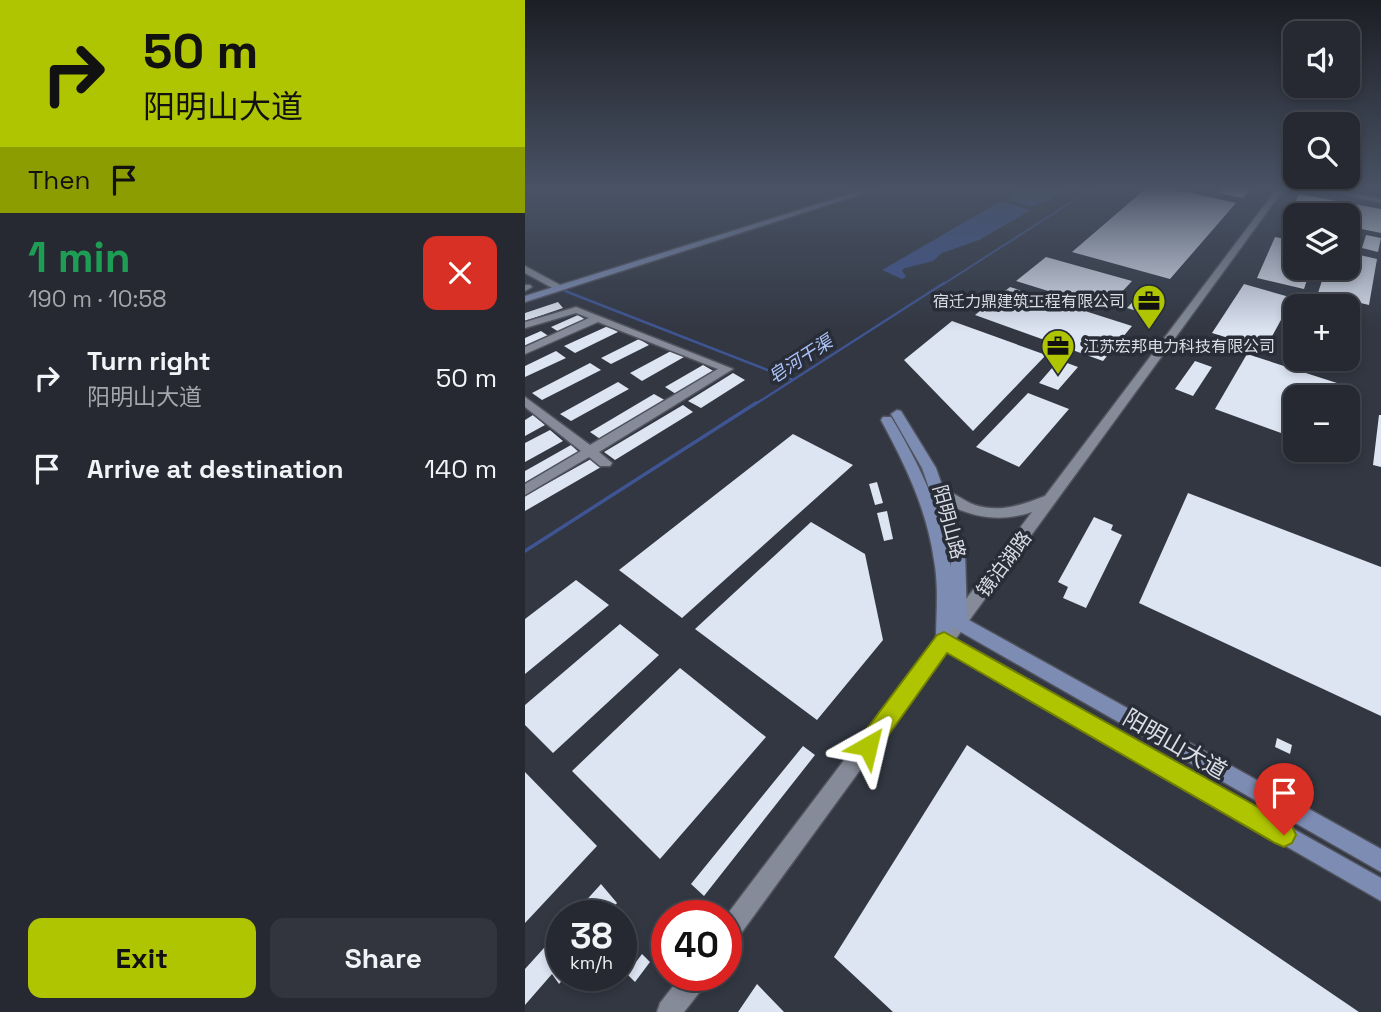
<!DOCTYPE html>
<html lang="en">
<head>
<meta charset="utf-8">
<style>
  body { margin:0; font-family:"Space Grotesk","Noto Sans SC",sans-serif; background:#32353e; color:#f1f3f6; height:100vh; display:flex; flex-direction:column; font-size:26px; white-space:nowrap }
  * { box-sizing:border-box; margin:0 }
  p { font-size:23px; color:#a4a6ac }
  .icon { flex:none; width:38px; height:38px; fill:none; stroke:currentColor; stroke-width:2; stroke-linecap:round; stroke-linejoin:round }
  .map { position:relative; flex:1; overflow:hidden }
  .details { display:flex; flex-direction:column; background:#262932; width:525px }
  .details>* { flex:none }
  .top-card { background:#b0c502; color:#111; overflow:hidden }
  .buttons { position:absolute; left:758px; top:21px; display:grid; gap:14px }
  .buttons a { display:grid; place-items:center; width:77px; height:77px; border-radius:14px; background:#262932; box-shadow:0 4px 10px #0003,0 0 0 2px #42454d; font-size:35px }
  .speed { position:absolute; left:21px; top:900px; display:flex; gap:14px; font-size:35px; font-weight:700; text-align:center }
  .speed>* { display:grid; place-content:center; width:91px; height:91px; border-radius:50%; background:#262932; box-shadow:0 4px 10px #0003,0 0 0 2px #42454d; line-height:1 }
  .speed small { font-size:18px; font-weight:400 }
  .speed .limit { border:10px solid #d22; background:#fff; color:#111 }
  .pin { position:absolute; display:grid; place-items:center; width:60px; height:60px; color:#fff; margin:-72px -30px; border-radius:50% 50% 50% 0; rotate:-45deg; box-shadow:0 0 7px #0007 }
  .pin .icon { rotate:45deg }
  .me { position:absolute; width:77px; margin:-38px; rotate:37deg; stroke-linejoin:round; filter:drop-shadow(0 0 5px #0008) }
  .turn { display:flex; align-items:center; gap:24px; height:147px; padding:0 28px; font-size:32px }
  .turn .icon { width:91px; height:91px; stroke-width:2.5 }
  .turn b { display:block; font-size:49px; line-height:60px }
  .then { display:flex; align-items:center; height:66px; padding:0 28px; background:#0003; gap:14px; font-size:26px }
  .round { display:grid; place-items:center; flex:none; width:74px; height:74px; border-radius:14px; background:#32353e }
  .head { display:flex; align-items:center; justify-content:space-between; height:119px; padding:0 28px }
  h1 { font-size:42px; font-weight:800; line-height:52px; color:#1e9e55 }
  .action { display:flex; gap:14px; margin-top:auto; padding:14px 28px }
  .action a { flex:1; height:80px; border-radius:14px; background:#b0c502; color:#111; font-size:28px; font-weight:800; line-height:80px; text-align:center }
  .action a+a { background:#32353e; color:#f1f3f6 }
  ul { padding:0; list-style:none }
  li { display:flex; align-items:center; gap:21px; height:91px; padding:0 28px }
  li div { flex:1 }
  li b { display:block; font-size:26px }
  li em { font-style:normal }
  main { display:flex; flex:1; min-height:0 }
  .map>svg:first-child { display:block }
  .water { fill:#3f5593 }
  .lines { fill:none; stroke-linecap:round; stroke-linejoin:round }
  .stream-far2 { stroke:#3f5593; stroke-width:2 }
  .stream-far1 { stroke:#3f5593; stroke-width:2.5 }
  .stream { stroke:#3f5593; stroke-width:3.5 }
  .building { fill:#dde4f2 }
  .minor-casing { stroke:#50535d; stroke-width:3 }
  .tertiary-casing { stroke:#50535d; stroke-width:3 }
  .secondary-casing { stroke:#50535d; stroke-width:3 }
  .minor { fill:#858b98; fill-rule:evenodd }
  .tertiary { fill:#858b98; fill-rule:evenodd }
  .secondary { fill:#7d8cb3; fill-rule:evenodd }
  .route { fill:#b0c502; stroke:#728001; stroke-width:2 }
  .labels { text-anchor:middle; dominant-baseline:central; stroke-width:7; stroke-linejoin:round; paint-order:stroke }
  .far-poi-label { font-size:16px; fill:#dadde4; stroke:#282d38; text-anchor:end }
  .far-water-label { font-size:18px; font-style:italic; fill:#abc1f7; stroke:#282d38 }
  .street-label { font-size:19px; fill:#dadde4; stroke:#282d38 }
  .near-street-label { font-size:23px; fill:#dadde4; stroke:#282d38 }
</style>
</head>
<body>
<main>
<section class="details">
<div class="top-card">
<div class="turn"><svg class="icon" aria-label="right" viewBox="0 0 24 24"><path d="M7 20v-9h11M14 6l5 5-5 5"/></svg><div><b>50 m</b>阳明山大道</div></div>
<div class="then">Then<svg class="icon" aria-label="arrive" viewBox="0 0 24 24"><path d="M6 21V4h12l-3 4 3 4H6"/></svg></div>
</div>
<div class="head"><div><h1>1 min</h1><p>190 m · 10:58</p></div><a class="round" style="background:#d93025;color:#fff"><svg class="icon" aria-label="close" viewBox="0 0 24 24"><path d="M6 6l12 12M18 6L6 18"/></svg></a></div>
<ul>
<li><svg class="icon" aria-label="right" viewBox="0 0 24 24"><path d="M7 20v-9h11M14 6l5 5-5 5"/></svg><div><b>Turn right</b><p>阳明山大道</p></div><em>50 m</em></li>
<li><svg class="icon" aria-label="arrive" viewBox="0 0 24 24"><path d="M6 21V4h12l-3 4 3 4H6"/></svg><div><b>Arrive at destination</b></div><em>140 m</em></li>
</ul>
<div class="action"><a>Exit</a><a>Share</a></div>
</section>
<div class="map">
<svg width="856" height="1012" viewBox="0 0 856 1012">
  <rect width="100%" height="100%" fill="#323742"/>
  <path class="water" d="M495 190H536L526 199 506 207 481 199Z
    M476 201 506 210 454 240 417 253 408 261 380 268 377 270 381 277 377 279 357 270Z"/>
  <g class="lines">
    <path class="stream-far2" d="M417 285 565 190"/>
    <path class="stream-far1" d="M40 291 268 380
      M229 405 419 283"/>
    <path class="stream" d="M0 551 231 403"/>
  </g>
  <path class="building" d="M619 190H654L711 203 645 279 547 252Z
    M697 190H725L718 198 694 193Z
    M774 194 856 209V233L822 226V215H764Z
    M763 220 770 221V234L758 232Z
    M841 235 856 238 853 252 837 248Z
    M750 237 770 241V268H786L779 289 732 278Z
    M822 252 852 259 844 305 793 293 801 268H822Z
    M521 257 607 281 581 309 491 281Z
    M719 284 768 298 740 349 687 333Z
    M485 287 607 326 578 361 450 315Z
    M618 291 634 296 619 313 602 308Z
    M33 302 38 308 0 321V313Z
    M822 312 835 316 823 349H822Z
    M53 315 61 320 34 332 26 327Z
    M427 321 521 355 448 431 379 360Z
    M83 326 93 332 50 353 39 346Z
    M770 326V358L756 354Z
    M16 331 25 337 0 348V338Z
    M114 339 124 345 86 364 76 358Z
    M31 351 41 358 0 377V366Z
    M146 351 159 357 117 381 105 373Z
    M722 354 812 383 806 397H770V438L690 409Z
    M773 359H820L815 372Z
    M534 360 553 367 533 390 514 383Z
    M670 361 687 367 668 396 650 389Z
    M65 363 76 370 17 400 7 393Z
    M178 365 192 373 154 396 140 387Z
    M208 373 220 380 176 408 163 401Z
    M93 382 104 389 46 421 35 414Z
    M503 393 544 409 494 467 451 447Z
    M129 394 143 402 78 441 65 432Z
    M158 405 168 412 90 460 79 452Z
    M8 415 20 425 0 436V420Z
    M854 415H856V467L848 465Z
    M25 430 38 441 0 462V443Z
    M268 434 328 465 157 618 94 570Z
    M46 445 57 455 0 488V471Z
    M66 459 76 467 0 511V496Z
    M352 482 358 503 350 505 344 484Z
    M663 493 856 567V716L614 603Z
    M362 511 368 539 359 541 352 513Z
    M569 517 588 525 586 530 597 535 561 608 538 598 543 587 533 582Z
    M286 522 340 554 358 640 292 720 170 629Z
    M51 580 84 605 0 674V619Z
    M95 624 134 655 28 753 0 725V705Z
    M155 668 241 737 135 859 47 771Z
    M752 738 767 745 765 754 750 747Z
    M442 745 834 1012H368L309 957Z
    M278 746 290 755 179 896 166 884Z
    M0 772 72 846 0 923Z
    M76 884 92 903 84 913 81 910 77 915H48Z
    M37 928V975H42L34 984 27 974 0 1005V969Z
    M117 954 125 962 110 982 102 974Z
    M232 984 259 1012H213Z"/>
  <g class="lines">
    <defs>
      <path id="minor" d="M0 266 37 286 39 288 31 290 0 273Z
        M0 285H5L7 287 0 291Z
        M51 307 208 369 74 452 87 463 85 466H75L64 457 0 495V484L56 451 0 407V397L65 445 193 369 73 322 0 354V347L64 318 51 313 0 328V322Z"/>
      <path id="tertiary" d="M751 190H758L209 943 201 947V916L507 512C471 524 441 516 409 497L407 493 409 489C422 486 437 501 450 505 474 513 497 505 520 496Z
        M796 190H812L856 199V203Z
        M157 975H184L181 984 159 1012H132L135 1003Z"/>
      <path id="secondary" d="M338 190H349L0 302V296Z
        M372 410 376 411 411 468 440 551 442 619 856 849V872L427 627V637L856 878V901L413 646 411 641C411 614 414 587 409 560 402 510 380 464 356 420L358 417H366C394 463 418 514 426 567V551L397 468 366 414Z"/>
    </defs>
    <use href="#minor" class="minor-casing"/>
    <use href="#tertiary" class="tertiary-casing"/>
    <use href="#secondary" class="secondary-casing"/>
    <use href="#minor" class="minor"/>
    <use href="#tertiary" class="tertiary"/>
    <use href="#secondary" class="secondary"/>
  </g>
  <linearGradient id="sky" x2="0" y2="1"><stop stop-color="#1c1e24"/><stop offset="0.57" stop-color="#495365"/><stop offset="1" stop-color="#495365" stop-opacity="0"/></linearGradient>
  <rect width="856" height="332" fill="url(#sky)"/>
  <path class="route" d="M419 632 767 826 771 835 767 843 759 847 750 843 422 653 350 754 343 757 335 754 332 746 335 738 412 635Z"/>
  <defs>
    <symbol id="office-pin" viewBox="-11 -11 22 30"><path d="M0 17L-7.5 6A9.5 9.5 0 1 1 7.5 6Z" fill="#b0c502" stroke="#282d38"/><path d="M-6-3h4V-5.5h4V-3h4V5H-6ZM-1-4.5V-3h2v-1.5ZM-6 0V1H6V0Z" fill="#111"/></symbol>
  </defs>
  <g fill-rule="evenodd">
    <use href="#office-pin" x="605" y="282" width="38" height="52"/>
    <use href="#office-pin" x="514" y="327" width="38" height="52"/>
  </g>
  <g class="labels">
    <g class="far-poi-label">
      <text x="600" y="301">宿迁力鼎建筑工程有限公司</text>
      <text x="558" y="346" text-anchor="start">江苏宏邦电力科技有限公司</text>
    </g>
    <g class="far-water-label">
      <text transform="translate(275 359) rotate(-33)">皂河干渠</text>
    </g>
    <g class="street-label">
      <text transform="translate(424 522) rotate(75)">阳明山路</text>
      <text transform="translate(479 564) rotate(-53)">镜泊湖路</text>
    </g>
    <g class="near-street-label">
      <text transform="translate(650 744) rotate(30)">阳明山大道</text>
    </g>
  </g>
</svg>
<div class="buttons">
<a><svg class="icon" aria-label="sound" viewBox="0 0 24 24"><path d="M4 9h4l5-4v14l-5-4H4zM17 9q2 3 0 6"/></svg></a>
<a><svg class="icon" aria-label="search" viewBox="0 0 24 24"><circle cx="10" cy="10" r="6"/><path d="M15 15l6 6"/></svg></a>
<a><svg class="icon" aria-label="layers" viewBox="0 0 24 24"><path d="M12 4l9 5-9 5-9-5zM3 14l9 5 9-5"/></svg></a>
<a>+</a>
<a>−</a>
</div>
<div class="speed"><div>38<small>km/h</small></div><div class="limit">40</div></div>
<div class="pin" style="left:759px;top:835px;background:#d93025"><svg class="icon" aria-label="arrive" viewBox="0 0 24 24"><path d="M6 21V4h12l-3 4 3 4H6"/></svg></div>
<svg class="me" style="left:343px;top:746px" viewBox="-20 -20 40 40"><path d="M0-17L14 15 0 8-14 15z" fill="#b0c502" stroke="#fff" stroke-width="4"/></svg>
</div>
</main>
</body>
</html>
